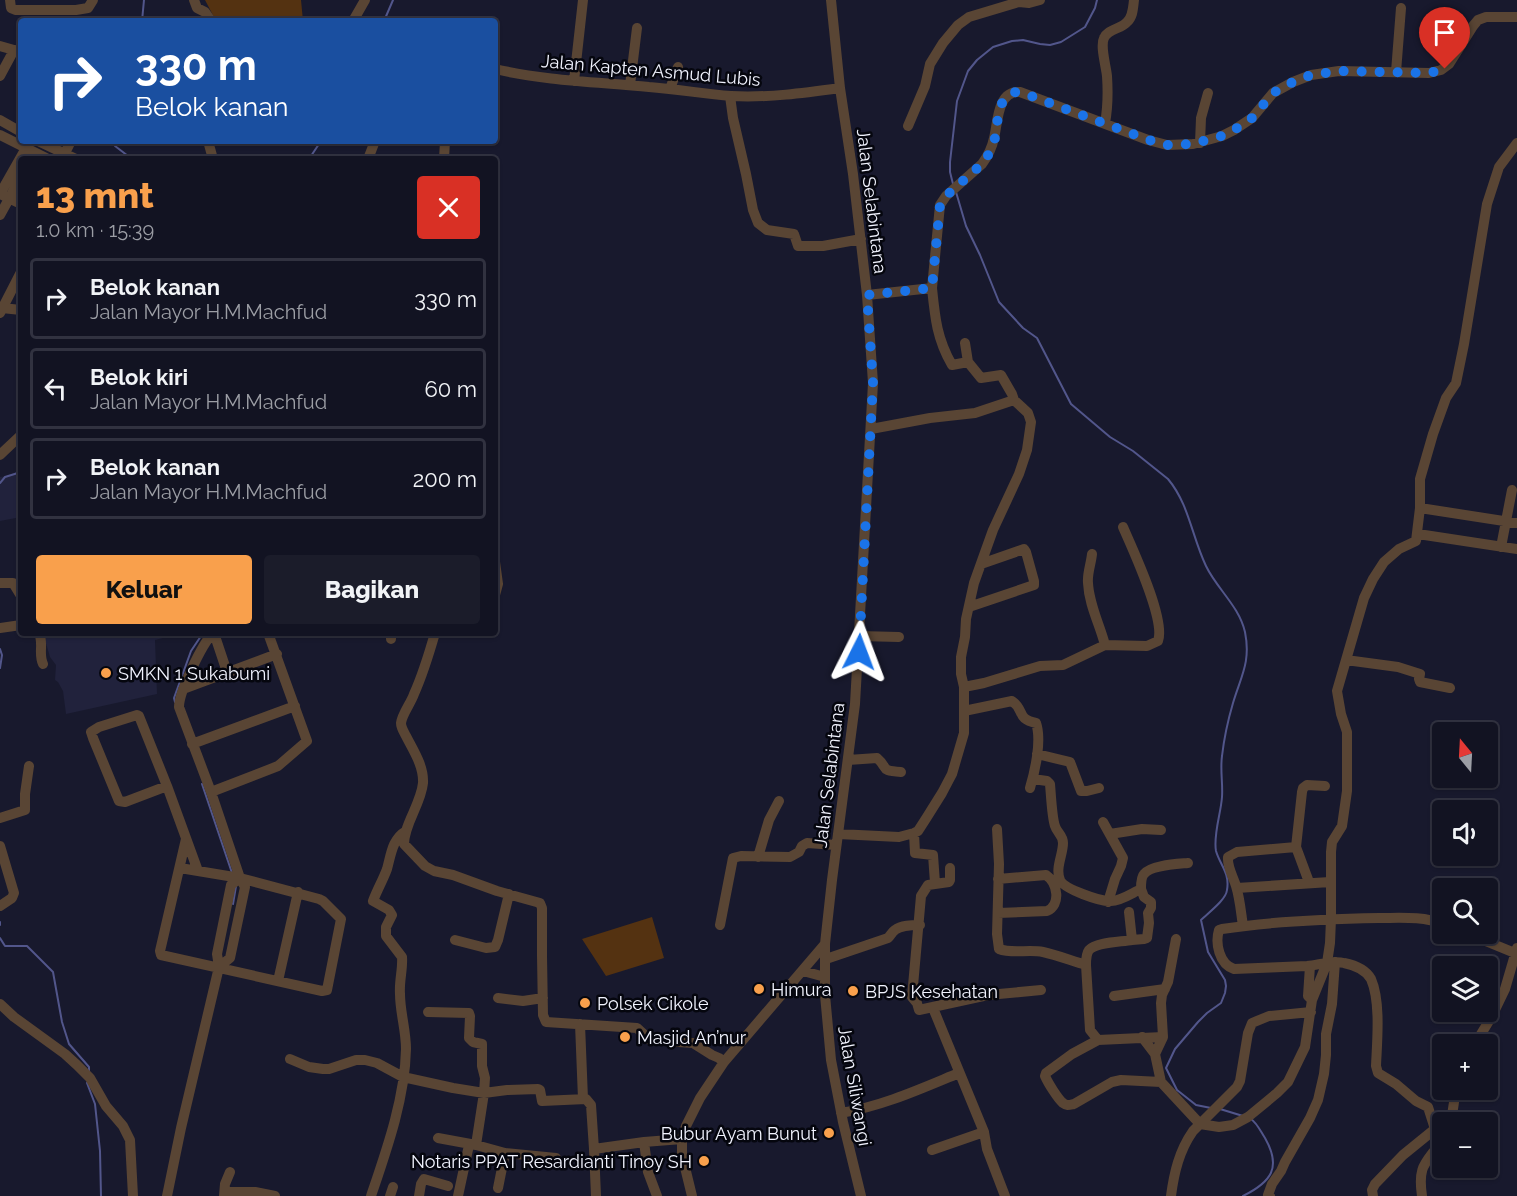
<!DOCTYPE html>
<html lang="id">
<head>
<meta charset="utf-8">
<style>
  body { margin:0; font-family:Raleway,sans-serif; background:#1b1c2a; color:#f1f3f6; height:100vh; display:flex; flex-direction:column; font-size:22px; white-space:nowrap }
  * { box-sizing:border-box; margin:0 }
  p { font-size:20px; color:#9c9ea5 }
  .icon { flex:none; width:33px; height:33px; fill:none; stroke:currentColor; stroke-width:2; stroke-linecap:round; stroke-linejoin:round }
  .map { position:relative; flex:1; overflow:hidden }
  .side { position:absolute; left:18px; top:156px; width:480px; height:480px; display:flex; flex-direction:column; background:#121322; border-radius:6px; box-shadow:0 2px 4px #0004,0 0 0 2px #313240 }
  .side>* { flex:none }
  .top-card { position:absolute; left:18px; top:18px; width:480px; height:126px; border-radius:6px; box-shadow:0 2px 4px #0004,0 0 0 2px #313240; background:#1a4fa0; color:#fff; overflow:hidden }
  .needle { width:39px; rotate:342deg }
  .tools { position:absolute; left:1432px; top:722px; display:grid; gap:12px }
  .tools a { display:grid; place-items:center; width:66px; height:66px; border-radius:6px; background:#121322; box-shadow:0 2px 4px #0004,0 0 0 2px #313240; font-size:30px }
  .pin { position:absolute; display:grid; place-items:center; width:51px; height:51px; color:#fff; margin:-62px -26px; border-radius:50% 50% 50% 0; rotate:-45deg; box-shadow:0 0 6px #0007 }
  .pin .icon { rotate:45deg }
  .me { position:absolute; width:66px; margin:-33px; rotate:3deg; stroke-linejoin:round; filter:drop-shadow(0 0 4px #0008) }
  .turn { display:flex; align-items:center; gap:21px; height:126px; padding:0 18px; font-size:27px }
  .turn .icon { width:78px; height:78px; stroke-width:2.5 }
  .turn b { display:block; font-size:42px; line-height:51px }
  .round { display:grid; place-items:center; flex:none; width:63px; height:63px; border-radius:6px; background:#1b1c2a }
  .summary { display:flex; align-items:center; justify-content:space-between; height:102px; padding:0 18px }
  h1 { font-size:36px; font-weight:800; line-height:45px; color:#f9a04c }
  .cta { display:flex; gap:12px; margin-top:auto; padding:12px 18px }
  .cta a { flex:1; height:69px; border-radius:6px; background:#f9a04c; color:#111; font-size:24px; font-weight:800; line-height:69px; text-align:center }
  .cta a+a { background:#1b1c2a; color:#f1f3f6 }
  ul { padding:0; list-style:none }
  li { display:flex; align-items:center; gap:18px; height:81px; margin:0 12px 9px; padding:0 6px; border:3px solid #313240; border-radius:6px }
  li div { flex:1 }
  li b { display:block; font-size:22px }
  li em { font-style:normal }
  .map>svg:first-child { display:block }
  .built { fill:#21223c }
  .green { fill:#543211 }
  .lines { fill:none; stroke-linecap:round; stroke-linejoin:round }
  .stream { stroke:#52568b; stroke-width:2 }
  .minor { stroke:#594534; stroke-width:10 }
  .route { stroke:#1a73e8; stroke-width:10; stroke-dasharray:0 18 }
  .poi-dot { fill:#f9a04c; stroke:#05060e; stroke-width:2 }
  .labels { text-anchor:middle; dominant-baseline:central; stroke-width:5; stroke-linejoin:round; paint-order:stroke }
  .street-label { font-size:18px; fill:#f1f3fe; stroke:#05060e }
  .poi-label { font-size:18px; fill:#f1f3fe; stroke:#05060e; text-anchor:start }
</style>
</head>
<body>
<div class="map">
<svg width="1517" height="1196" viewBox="0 0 1517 1196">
  <rect width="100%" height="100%" fill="#18192d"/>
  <path class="built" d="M21 467V517L0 521V477L13 475Z
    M43 633H170L171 636 155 640 157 694 66 714 63 691 58 682 55 680 56 665 50 657Z"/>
  <path class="green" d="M205 0H301L303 21H216Z
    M652 917 664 958 606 976 582 939Z"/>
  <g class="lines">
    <path class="stream" d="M142 21 144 0
      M384 21 393 0
      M114 141 115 146 132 159
      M309 159 321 141
      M953 184 950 172V162L957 101 968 71 977 60 993 47 1012 41 1023 40 1040 44 1050 45 1061 42 1085 27 1095 8 1097 0
      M956 192 966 226 980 255 999 302 1023 328 1037 338 1071 404 1110 437 1133 451 1168 479C1189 504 1192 537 1206 566 1217 589 1239 606 1245 632 1251 662 1241 676 1233 703 1228 720 1224 739 1222 756 1220 770 1223 783 1222 797 1221 813 1213 835 1216 851 1220 865 1230 873 1227 890 1226 900 1208 913 1201 920L1208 952 1225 980 1226 986 1225 993 1221 1003 1207 1013 1198 1022 1175 1049 1166 1068 1177 1090 1196 1105 1211 1108
      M0 483 5 477 21 472
      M0 649 2 655 0 668
      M175 702 174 698 191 651 203 633
      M202 784 232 873
      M233 904 236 886
      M0 922V925
      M0 938 5 946H27L53 972 62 1022 69 1044 89 1067V1071
      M87 1083 95 1104 100 1151 101 1196
      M1220 1109 1243 1116
      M1243 1196C1271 1182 1282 1168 1265 1138 1261 1132 1257 1123 1251 1119"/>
    <path class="minor" d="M10 0 11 8 16 10H76L88 8 93 0
      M194 0 197 8 205 12 211 21
      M831 0 840 88 853 174 867 295 873 383 855 704 832 880 825 944V995L831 1060 843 1122 861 1196
      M353 21 365 0
      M0 46 14 50 20 51
      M495 69C546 81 598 82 649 87 677 89 704 94 731 96 768 98 804 93 840 88
      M1396 72 1401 8
      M0 76 14 50
      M574 81 583 0
      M630 85 637 28
      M670 89 678 67
      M730 96 733 118 746 174 753 210 758 223 767 230 794 234 798 246H823L861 239
      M0 120 21 132
      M1105 123C1108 107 1108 91 1107 76 1106 66 1100 46 1104 38 1108 29 1121 29 1127 22 1133 17 1133 8 1134 0
      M908 126 925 86 930 64 943 43 958 25 969 17 1019 2 1029 3 1040 0
      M0 135 48 159
      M38 141 76 159
      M208 141 213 159
      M1200 143 1201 118 1208 93
      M65 153 71 141
      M368 159 375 141
      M444 159 445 141
      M21 204 0 194 30 141
      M0 215 21 177
      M932 288C935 318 937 339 952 365L968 362 965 343
      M867 295 932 288 940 205 946 196 982 164C988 156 992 148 994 138 998 123 997 90 1020 92L1148 140 1167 145 1193 144 1222 136 1234 130 1252 118 1273 93 1293 82 1311 75 1339 71 1429 73 1441 70 1449 64 1473 26 1478 20 1486 17H1517
      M2 308 21 310
      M0 313 21 272
      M871 429 930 418 975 413 1014 400 1012 394 1001 375 981 378 968 362
      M0 455 21 435
      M1420 508 1517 523
      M1418 534 1517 549
      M1501 547 1512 490
      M1092 554C1091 564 1087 574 1088 583 1089 605 1100 625 1105 645
      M495 562 498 584 495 595
      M0 583H13L21 596
      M969 607 1034 585V581L1026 552 1024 549 981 564
      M0 628 21 625
      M39 633C44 644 38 653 43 664
      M213 633C202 644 179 692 179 707L211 792 240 878 245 887 230 958 219 967
      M214 633 227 672
      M435 633C429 654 423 674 414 694 411 703 402 714 401 723 401 728 404 732 406 736 413 750 424 766 423 783 421 804 404 824 404 844L425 866 434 871 453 875 497 891 540 903 542 908V956L543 1015 546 1022 637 1028 650 1040 693 1043 712 1055 719 1058 724 1062
      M859 636 899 637
      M391 639V633
      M1346 660 1398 667 1420 674 1419 679 1420 682 1450 688
      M964 687 984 683 1040 666 1063 665 1105 645 1147 646 1158 641C1166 620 1133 550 1123 527
      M183 689 277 654
      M964 711 1012 701C1025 710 1016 719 1036 723 1042 740 1035 771 1030 788
      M192 744 295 706
      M1037 754 1070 762 1081 791H1087L1099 788
      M848 760 877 758C889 768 879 771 901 772
      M1033 779 1047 781 1050 784C1051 795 1052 818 1055 826 1057 833 1063 835 1063 843 1063 855 1055 868 1060 880 1064 889 1101 902 1111 901 1121 901 1132 893 1141 889L1144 897 1151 902V908L1148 913 1149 923 1147 938 1144 939 1132 940
      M167 786 125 802 119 801 93 738 91 732 99 727 137 715 139 716 167 786 198 871
      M211 792 278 766 307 741 268 633
      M0 818 25 810V794L29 766
      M1103 822 1123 858 1121 866 1115 879 1108 902
      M997 829 999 864 997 934 999 949C1012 954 1029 949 1043 952 1057 955 1072 961 1086 965L1090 1030 1098 1040 1163 1037
      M914 833 915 853 933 855 935 883
      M838 834 899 837 914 833 918 831 927 817 942 793 952 774 964 733V687L961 674V657L965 637 966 619 974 583 993 530 1019 474 1027 450 1031 422 1028 413 1014 400
      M1110 834 1142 829 1161 830
      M0 846 14 893 12 898 0 906
      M758 857 769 820 779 801
      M180 868 240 878 319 899 323 901 341 919 327 990 322 991 161 955 160 951 186 839
      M950 868V880L949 882 928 885 921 896 912 997 917 1003 919 1010 988 995 1041 990
      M1309 882 1296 847 1302 792 1303 788 1307 785 1325 786
      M1237 888 1330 882
      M1141 889C1141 885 1141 877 1144 874 1151 865 1177 864 1188 863
      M998 913 1047 911C1061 905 1058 883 1046 875L998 879
      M720 925 733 858 741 856 790 857 799 852 802 846 807 843 836 845
      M1243 926C1241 913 1240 899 1236 886 1233 876 1227 867 1228 857L1237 852 1296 847
      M1466 933 1517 954
      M455 940 486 948 495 947 498 940 509 894
      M826 959 888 938C891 935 892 932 895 930 901 925 912 925 920 925
      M1086 965C1086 960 1086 954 1089 950 1096 942 1121 942 1132 940L1129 912
      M1310 966 1308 996 1312 1000
      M803 971 825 977
      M278 981 298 892
      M1114 996 1165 989
      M498 998 523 1001 543 998
      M0 1004 14 1017 65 1054 77 1065 90 1078 106 1106 123 1126 130 1140 133 1196
      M933 1008 984 1132 987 1149 1005 1196
      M428 1012 469 1013 470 1016 469 1038 473 1042 482 1044V1066L485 1078 484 1093 476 1145
      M580 1024 583 1099
      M1142 1037 1155 1054 1161 1082 1200 1124 1219 1127 1233 1125 1248 1117 1277 1093 1288 1082 1305 1047 1312 1000 1327 963 1330 943 1331 919V852L1332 842 1342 826 1347 791V732L1341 714 1337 691 1364 598 1373 579 1384 562 1399 549 1416 541 1420 508V479L1433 434 1446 398 1456 383 1464 344 1487 204 1499 167 1517 143
      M1098 1040 1072 1054 1046 1073 1045 1076C1048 1083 1058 1099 1063 1103 1067 1106 1069 1105 1074 1104L1112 1082 1121 1080 1161 1082
      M1475 1044 1492 1016 1505 989 1517 948
      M1155 1054 1163 1037 1161 1003 1162 995 1168 982 1176 939
      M290 1059 309 1067 323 1069H329L356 1060H365L377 1063 403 1077 453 1088 484 1093 507 1090 538 1089 540 1090 542 1101 586 1099 591 1105 594 1149 644 1142 682 1139
      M841 1113C883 1106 920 1089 959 1073
      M1451 1122 1456 1089
      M438 1138 476 1145 505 1153 556 1158
      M1442 1139 1435 1129 1428 1107 1416 1101 1396 1084 1378 1073 1376 1066C1377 1042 1381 1002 1371 979 1366 970 1354 965 1344 963 1332 960 1319 965 1307 966 1283 967 1258 968 1234 969 1219 964 1215 943 1219 930L1222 929C1274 921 1327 919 1379 918 1400 918 1423 916 1443 924
      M644 1142 648 1172 657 1196
      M594 1149 596 1196
      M932 1150 984 1132
      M498 1188 505 1153
      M225 1192H255L275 1196
      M167 1196 181 1128 219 967 217 954 231 885 240 878
      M224 1196 225 1184 230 1172
      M371 1196C387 1149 405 1098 406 1049 406 1030 400 1012 400 994 399 981 403 969 402 957L386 936V927L392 915 389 910 373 901C377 890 383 880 387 869 391 855 392 839 406 831
      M390 1196 393 1187
      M419 1196 421 1184 424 1179 448 1186
      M458 1196 469 1145
      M692 1196 682 1155V1139L686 1126 700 1098 724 1062 825 944
      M1171 1196C1174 1173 1179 1151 1193 1131L1237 1087 1240 1081 1248 1033 1252 1023 1269 1016 1311 1012
      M1270 1196 1268 1195 1272 1184 1281 1171 1285 1162 1310 1118 1318 1100 1324 1074 1326 1055V1034L1332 1004 1335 962
      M1373 1196 1372 1190 1375 1184 1403 1155 1435 1129
      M1422 1196C1417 1162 1428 1163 1443 1138"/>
  </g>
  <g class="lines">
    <path class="route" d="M859 652 873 383 867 295 932 288 940 205 946 196 982 164C988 157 992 148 995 138 998 123 997 90 1020 92L1149 140 1167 145 1192 144 1222 136 1234 130 1252 118 1273 93 1293 82 1311 75 1339 71 1429 73 1445 69"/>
  </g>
  <g class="poi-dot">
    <circle cx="106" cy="673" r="6"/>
    <circle cx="759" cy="989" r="6"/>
    <circle cx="853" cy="991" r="6"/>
    <circle cx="585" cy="1003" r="6"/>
    <circle cx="625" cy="1037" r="6"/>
    <circle cx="829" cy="1133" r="6"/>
    <circle cx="704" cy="1161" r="6"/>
  </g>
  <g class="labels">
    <g class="street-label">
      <text transform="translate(651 70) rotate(5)">Jalan Kapten Asmud Lubis</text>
      <text transform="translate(872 201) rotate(83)">Jalan Selabintana</text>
      <text transform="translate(829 775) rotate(-83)">Jalan Selabintana</text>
      <text transform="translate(855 1086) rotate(80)">Jalan Siliwangi</text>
    </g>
    <g class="poi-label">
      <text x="118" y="673">SMKN 1 Sukabumi</text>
      <text x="771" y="989">Himura</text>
      <text x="865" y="991">BPJS Kesehatan</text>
      <text x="597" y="1003">Polsek Cikole</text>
      <text x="637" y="1037">Masjid An’nur</text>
      <text x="817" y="1133" text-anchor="end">Bubur Ayam Bunut</text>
      <text x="692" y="1161" text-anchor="end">Notaris PPAT Resardianti Tinoy SH</text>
    </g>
  </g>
</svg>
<div class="tools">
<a><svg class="needle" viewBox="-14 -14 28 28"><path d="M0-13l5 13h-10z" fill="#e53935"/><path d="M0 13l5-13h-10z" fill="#9c9ea5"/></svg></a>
<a><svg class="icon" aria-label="sound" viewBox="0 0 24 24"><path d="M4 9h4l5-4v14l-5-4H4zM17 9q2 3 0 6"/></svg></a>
<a><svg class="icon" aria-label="search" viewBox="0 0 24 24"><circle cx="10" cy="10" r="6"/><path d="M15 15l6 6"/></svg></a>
<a><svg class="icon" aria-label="layers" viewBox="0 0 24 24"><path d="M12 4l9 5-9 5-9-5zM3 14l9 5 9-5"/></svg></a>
<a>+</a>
<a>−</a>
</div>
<div class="pin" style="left:1445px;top:69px;background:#d93025"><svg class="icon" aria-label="arrive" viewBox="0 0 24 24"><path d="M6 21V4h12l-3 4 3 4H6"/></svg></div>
<svg class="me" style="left:859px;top:652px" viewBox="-20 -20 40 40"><path d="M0-17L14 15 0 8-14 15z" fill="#1a73e8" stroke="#fff" stroke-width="4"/></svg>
<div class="top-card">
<div class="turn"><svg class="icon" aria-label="right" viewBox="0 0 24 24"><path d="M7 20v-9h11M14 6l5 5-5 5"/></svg><div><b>330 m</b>Belok kanan</div></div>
</div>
<section class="side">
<div class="summary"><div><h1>13 mnt</h1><p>1.0 km · 15:39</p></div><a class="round" style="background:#d93025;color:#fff"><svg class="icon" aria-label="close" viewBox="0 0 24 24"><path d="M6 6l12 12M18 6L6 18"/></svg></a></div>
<ul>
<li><svg class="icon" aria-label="right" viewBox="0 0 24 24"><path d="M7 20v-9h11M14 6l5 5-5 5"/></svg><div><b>Belok kanan</b><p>Jalan Mayor H.M.Machfud</p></div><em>330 m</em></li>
<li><svg class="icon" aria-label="left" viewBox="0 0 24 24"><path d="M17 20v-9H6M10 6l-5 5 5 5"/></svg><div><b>Belok kiri</b><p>Jalan Mayor H.M.Machfud</p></div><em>60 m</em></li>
<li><svg class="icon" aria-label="right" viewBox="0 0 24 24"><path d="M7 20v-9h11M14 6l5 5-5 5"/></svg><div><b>Belok kanan</b><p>Jalan Mayor H.M.Machfud</p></div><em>200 m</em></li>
</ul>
<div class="cta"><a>Keluar</a><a>Bagikan</a></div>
</section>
</div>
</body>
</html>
